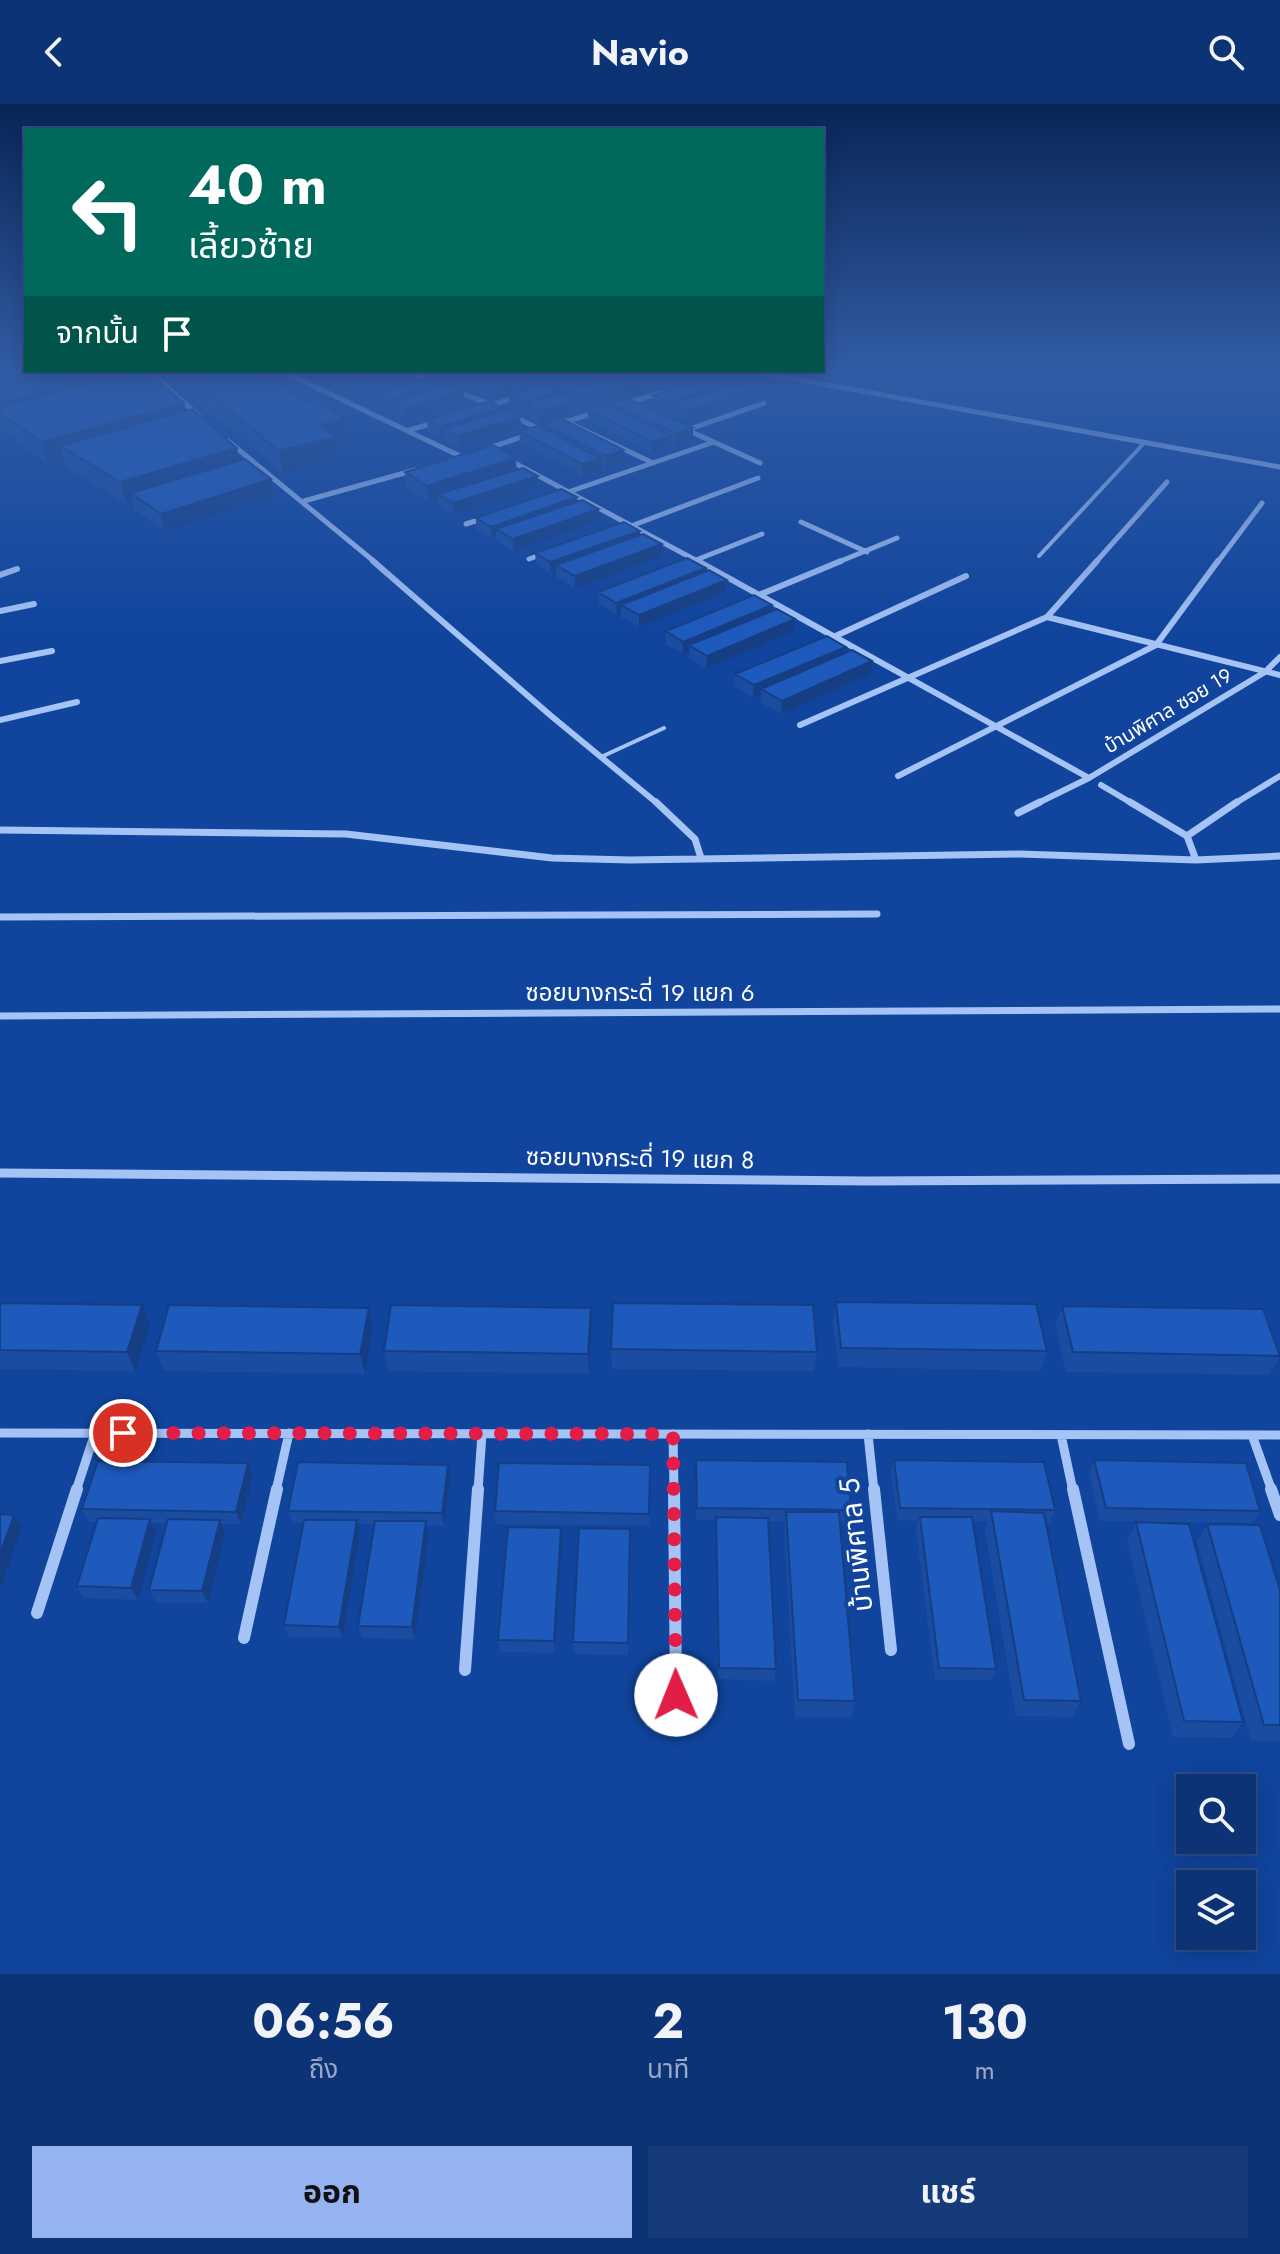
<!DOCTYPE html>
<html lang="th">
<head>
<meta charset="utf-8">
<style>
  body { margin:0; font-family:Jost,"Noto Sans Thai",sans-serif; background:#153b7b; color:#f1f3f6; height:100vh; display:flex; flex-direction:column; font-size:30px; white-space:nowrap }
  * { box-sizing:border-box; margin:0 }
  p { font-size:26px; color:#9aaac5 }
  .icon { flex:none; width:44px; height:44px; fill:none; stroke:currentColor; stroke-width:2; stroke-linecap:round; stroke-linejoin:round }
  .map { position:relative; height:1870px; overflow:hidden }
  .panel { display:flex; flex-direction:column; background:#0c3376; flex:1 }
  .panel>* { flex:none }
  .banner { position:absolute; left:24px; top:24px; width:800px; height:244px; border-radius:0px; box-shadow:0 4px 20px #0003,0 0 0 2px #2c4e88; background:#00695c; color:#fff; overflow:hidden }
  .tools { position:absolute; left:1176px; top:1670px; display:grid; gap:16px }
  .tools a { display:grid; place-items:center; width:80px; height:80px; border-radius:0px; background:#0c3376; box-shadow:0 4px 20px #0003,0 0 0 2px #2c4e88; font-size:40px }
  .pin { position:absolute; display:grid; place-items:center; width:68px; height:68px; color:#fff; margin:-34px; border:4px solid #fff; border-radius:50%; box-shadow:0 2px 8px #0007 }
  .me { position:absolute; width:88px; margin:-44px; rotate:359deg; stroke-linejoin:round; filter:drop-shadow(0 0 6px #0008) }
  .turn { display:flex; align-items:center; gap:28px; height:168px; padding:0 32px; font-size:36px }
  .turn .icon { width:104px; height:104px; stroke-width:2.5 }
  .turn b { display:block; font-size:56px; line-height:68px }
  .then { display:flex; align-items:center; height:76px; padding:0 32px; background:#0003; gap:16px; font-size:30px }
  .eta { display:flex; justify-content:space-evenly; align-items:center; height:136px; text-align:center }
  .eta b { font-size:48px; font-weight:700; line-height:56px }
  .cta { display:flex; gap:16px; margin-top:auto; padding:16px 32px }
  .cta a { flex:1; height:92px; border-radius:0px; background:#95b2f1; color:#111; font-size:32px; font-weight:700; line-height:92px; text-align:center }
  .cta a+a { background:#153b7b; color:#f1f3f6 }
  header { display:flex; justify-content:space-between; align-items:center; height:104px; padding:0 32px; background:#0c3376; font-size:36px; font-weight:700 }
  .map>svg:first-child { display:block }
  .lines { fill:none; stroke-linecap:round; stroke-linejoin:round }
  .service { stroke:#a5c3f5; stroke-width:4 }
  .minor-far4 { stroke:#a5c3f5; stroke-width:5 }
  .minor-far3 { stroke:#a5c3f5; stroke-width:6 }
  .minor-far2 { stroke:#a5c3f5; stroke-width:7 }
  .minor-far1 { stroke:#a5c3f5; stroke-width:9 }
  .minor { stroke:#a5c3f5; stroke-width:12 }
  .wall { fill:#1a4da2 }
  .shaded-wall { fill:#153e84 }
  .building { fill:#1e59bc; stroke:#153e84; stroke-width:2 }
  .route { stroke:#e11d48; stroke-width:14; stroke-dasharray:0 25.2 }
  .labels { text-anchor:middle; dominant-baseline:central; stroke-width:8; stroke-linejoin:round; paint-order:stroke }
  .far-street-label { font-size:20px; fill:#fff; stroke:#10449d }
  .street-label { font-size:24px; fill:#fff; stroke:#10449d }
  .near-street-label { font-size:28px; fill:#fff; stroke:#10449d }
</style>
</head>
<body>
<header><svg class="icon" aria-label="back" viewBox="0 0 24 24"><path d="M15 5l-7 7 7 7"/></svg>Navio<svg class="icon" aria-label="search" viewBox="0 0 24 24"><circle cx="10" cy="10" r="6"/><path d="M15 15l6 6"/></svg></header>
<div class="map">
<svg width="1280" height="1870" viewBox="0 0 1280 1870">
  <rect width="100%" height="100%" fill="#10449d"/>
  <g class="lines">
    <path class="service" d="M1039 452 1145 338
      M601 653 664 624"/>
    <path class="minor-far4" d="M149 267 199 312
      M282 267 460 352
      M409 267 434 279
      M751 267 1280 363
      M454 286 494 302
      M627 299 660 289
      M488 302 518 293
      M513 312 541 326
      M567 318 653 359
      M558 320 598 308
      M685 325 760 359
      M410 326 437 318
      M687 326 764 299
      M228 337 376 459
      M486 345 530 330
      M509 356 701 459
      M571 387 714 338
      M304 397 415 366
      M801 418 867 448
      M466 420 485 414
      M631 422 758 374
      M529 455 546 449
      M696 456 762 430
      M836 459 897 434
      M1095 459 1167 378
      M1217 459 1262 399"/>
    <path class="minor-far3" d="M373 457 550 611 658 700
      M698 457 1089 674
      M0 471 17 465
      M754 493 841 457
      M0 507 34 500
      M1047 513 1097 457
      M829 535 966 472
      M0 557 52 547
      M0 616 77 598
      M800 621 1047 513 1280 571
      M898 672 1156 541 1218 457
      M1101 681 1133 700
      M1036 700 1089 674 1265 568 1280 553
      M1234 700 1280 672"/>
    <path class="minor-far2" d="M656 698 695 735 701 754
      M1130 698 1187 732 1196 756
      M1018 709 1040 698
      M0 726 346 730 552 754 630 756 1020 750 1196 756 1280 752
      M1187 732 1237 698
      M0 813 877 810
      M0 912 1280 905"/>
    <path class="minor-far1" d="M0 1069 866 1077 1280 1075
      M0 1329 1280 1331
      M673 1330 674 1387
      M868 1330 874 1387
      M1061 1331 1073 1387
      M1252 1331 1272 1387
      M76 1387 95 1329
      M276 1387 289 1329
      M478 1387 482 1330"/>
    <path class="minor" d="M674 1385 676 1591
      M874 1385 891 1546
      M1073 1385 1129 1640
      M1271 1385 1280 1411
      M37 1509 77 1385
      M244 1534 277 1385
      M465 1566 478 1385"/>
  </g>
  <path class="wall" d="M163 267H248L255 273 304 298 344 315 347 336 337 339 339 355 282 369Z
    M307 267H400L408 276 384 283 379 281 380 285 356 292 343 287V283L338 284 326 278 325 274 320 276 308 270Z
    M443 267H508L522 273 523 284 504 290 467 274V269L456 273Z
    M16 270 184 299 186 307 239 356 271 375 274 392 165 427 135 406 133 398 126 400 66 363 64 355 48 360 0 325V278L17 274Z
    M646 275V285L589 303 574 296V285Z
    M445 282 464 286V296L406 316 392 310V307L387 308 374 302 373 292Z
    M716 286 747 287 746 298 686 317 672 311V306L666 308 653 302V291Z
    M556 291 574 296V307L539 318 526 311V308L522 309 509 303V292Z
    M610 299 693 335 675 341 671 339V343L652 349 588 317V306L610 303Z
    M503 304V307L520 313 521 323 458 343 445 336V332L440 333 428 327 427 316Z
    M542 320 624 357 606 364 601 361V365L582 372 520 338 519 327 542 324Z
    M516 366 538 384 454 411 439 402 438 395 429 398 407 385 405 368Z
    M577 393V397L599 405V417L514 447 497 437 496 433 492 434 476 425V414Z
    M640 431 662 440V452L575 485 557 473 556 468 551 470 536 460 535 449Z
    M706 464V468L727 476V488L639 523 621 513V510L617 511 599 500 598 488Z
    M795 515 794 527 706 565 689 554V548L683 550 666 540V527Z
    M845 549 871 570 781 610 760 598 761 591 753 594 734 582 735 570Z
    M836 1198 1047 1247 1040 1267 838 1263 833 1218Z
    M0 1199 150 1221 135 1267 0 1265Z
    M1062 1202 1280 1252 1269 1271 1066 1268 1055 1222Z
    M369 1204 373 1223 365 1270 164 1267 156 1247Z
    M592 1223 589 1270 388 1267 384 1247Z
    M611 1245 817 1248 814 1267 612 1265Z
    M696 1356 851 1406 848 1419 839 1418 855 1597 851 1613H795L784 1426 785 1418 768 1417 776 1565 774 1577 718 1575 716 1416H696Z
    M894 1356 1055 1406 1050 1418H1045L1081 1597 1072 1613 1016 1612 985 1426 988 1417H973L996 1565 991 1576H935L916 1425 918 1417 897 1416 891 1369Z
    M1094 1356 1260 1407 1253 1419 1100 1417 1089 1369Z
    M248 1359 253 1372 241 1420H221L225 1429 208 1499 155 1498 149 1486 167 1419H152L156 1427 138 1496 84 1494 77 1482 97 1418H89L82 1405Z
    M448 1361 450 1374 444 1422 427 1421 429 1430 415 1535 362 1534 358 1522 374 1420H358L360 1429 343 1534 288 1533 284 1521 304 1419H292L288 1407Z
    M650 1361 649 1422 496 1420 495 1407Z
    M1136 1418 1243 1618 1231 1634 1173 1633 1127 1437Z
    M1207 1420 1280 1486V1637H1251L1197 1438Z
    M630 1425 628 1551 574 1550 573 1538Z
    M562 1436 555 1549 500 1548 498 1536Z"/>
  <path class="shaded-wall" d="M121 267H138L0 309V299Z
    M329 267H343L344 268 320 276 319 271Z
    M373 267 390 268 366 275V270Z
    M467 267V269L456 273 455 268Z
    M407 270 408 276 384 283V278Z
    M361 271 362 277 338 284 337 279Z
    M522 273 523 284 504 290V279Z
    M646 275V285L589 303V292Z
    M445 278 446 288 391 300 392 307 387 308 386 297Z
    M379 279 380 285 356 292 355 287Z
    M716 283V293L672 300V306L666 308V298Z
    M464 286V296L406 316 404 306Z
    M747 287 746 298 686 317V307Z
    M556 288 557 299 525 300 526 308 522 309 521 298Z
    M574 296V307L539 318 538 307Z
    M184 299 189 320 60 342 64 355 48 360 42 338Z
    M503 304V314L444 325 445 332 440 333 439 323Z
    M520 313 521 323 458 343 457 332Z
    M344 315 347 336 337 339 339 355 282 369 279 347 320 321Z
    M693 324V335L675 341 676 330Z
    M671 332V343L652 349V338Z
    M237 344 241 365 131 389 133 398 126 400 120 378Z
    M624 346V357L606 364V352Z
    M516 354 517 370 438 390V395L429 398 427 382Z
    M601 354V365L582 372V360Z
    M538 372V384L454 411 453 399Z
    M271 375 274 392 165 427 161 410Z
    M577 393 578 405 496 425V433L492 434 491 423Z
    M599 405V417L514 447 513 435Z
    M640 427V439L556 461V468L551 470 550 458Z
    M662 440V452L575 485V472Z
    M706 464 705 476 621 501V510L617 511 616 499Z
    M727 476V488L639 523V511Z
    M772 501 771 513 689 541V548L683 550V538Z
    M795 515 794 527 706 565 707 552Z
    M846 543 844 555 761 585V591L753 594 754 581Z
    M872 557 871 570 781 610 782 597Z
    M142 1201 150 1221 135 1267 127 1248Z
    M369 1204 373 1223 365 1270 360 1250Z
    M591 1204 592 1223 589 1270 588 1250Z
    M248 1359 253 1372 241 1420 236 1408Z
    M448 1361 450 1374 444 1422 442 1409Z
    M14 1411 22 1423 0 1485V1450Z
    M150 1415 156 1427 138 1496 131 1484Z
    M220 1416 225 1429 208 1499 202 1487Z
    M357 1416 360 1429 343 1534 339 1523Z
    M426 1417 429 1430 415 1535 412 1523Z
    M561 1424 562 1436 555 1549 554 1537Z"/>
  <path class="building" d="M25 267H121L0 299V283L4 282 0 278 21 273 16 270Z
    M136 267H147L184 299 42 338 0 309V303Z
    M182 267H248L255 273 268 270 304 298 317 295 344 315 320 321 336 333 279 347Z
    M312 267H329L319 271Z
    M344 267H352L361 271 337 279 325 273Z
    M387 267H400L407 270 384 278 371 272Z
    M475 267H508L522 273 504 279Z
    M630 268 646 275 589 292 574 285Z
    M432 272 445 278 386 297 373 292Z
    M367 274 379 279 355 287 342 281Z
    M703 277 716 283 666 298 653 291Z
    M450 280 464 286 404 306 391 300Z
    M732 281 747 287 686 307 672 300Z
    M543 282 556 288 521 298 509 292Z
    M560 290 574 296 538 307 525 300Z
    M627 294 693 324 676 330 610 299Z
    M490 297 503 304 439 323 427 316Z
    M606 301 671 332 652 338 588 306Z
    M192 305 237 344 120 378 60 342Z
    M507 306 520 313 457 332 444 325Z
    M560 314 624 346 606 352 542 320Z
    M538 322 601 354 582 360 519 327Z
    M493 341 516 354 427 382 405 368Z
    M245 355 271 375 161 410 131 389Z
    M523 364 538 372 453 399 438 390Z
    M561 385 577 393 491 423 476 414Z
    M582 396 599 405 513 435 496 425Z
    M624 418 640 427 550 458 535 449Z
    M643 430 662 440 575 472 556 461Z
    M687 454 706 464 616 499 598 488Z
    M709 466 727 476 639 511 621 501Z
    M754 491 772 501 683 538 666 527Z
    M777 505 795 515 707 552 689 541Z
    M827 532 846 543 754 581 735 570Z
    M852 546 872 557 782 597 761 585Z
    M836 1198 1036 1200 1047 1247 841 1244Z
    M0 1199 142 1201 127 1248 0 1246Z
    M613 1199 813 1201 817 1248 611 1245Z
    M169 1201 369 1204 360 1250 156 1247Z
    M391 1201 591 1204 588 1250 384 1247Z
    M1062 1202 1263 1205 1280 1252 1073 1248Z
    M696 1356 847 1358 851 1406 697 1404Z
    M894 1356 1044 1358 1055 1406 900 1404Z
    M1094 1356 1246 1359 1260 1407 1106 1404Z
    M98 1357 248 1359 236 1408 82 1405Z
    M298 1358 448 1361 442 1409 288 1407Z
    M499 1359 650 1361 649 1410 495 1407Z
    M991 1407 1044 1409 1081 1597 1024 1596Z
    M786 1408H839L855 1597 798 1596Z
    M0 1410 14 1411 0 1450Z
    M716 1413 768 1414 776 1565 719 1564Z
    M920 1413H972L996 1565 939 1564Z
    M98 1414 150 1415 131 1484 77 1482Z
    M168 1415 220 1416 202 1487 149 1486Z
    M304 1416H357L339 1523 284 1521Z
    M375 1417H426L412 1523 358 1522Z
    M1136 1418 1189 1420 1243 1618 1184 1617Z
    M1207 1420 1260 1421 1280 1486V1621H1264Z
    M508 1423 561 1424 554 1537 498 1536Z
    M579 1424 630 1425 628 1539 573 1538Z"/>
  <linearGradient id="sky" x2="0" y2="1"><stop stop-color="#092556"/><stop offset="0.5" stop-color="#315ca5"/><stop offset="1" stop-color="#315ca5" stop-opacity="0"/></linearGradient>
  <rect width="1280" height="529" fill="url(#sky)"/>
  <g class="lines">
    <path class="route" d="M123 1329 673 1330 676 1591"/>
  </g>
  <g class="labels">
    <g class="far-street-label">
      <text transform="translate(1168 607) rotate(-31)">บ้านพิศาล ซอย 19</text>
    </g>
    <g class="street-label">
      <text x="640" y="888">ซอยบางกระดี่ 19 แยก 6</text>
      <text transform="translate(640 1054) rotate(1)">ซอยบางกระดี่ 19 แยก 8</text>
    </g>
    <g class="near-street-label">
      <text transform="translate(856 1441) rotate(-96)">บ้านพิศาล 5</text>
    </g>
  </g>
</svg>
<div class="tools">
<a><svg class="icon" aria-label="search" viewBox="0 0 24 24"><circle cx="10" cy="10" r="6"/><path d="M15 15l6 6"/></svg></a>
<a><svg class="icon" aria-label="layers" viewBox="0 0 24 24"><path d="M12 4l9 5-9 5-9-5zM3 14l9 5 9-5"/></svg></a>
</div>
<div class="pin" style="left:123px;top:1329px;background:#d93025"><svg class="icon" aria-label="arrive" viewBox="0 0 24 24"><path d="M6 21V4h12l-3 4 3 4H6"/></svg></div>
<svg class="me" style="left:676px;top:1591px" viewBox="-20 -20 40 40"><circle r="19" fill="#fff"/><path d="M0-13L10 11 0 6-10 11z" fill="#e11d48"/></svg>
<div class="banner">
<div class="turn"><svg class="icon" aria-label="left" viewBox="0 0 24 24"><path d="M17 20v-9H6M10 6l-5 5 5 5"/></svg><div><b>40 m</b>เลี้ยวซ้าย</div></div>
<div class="then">จากนั้น<svg class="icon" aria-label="arrive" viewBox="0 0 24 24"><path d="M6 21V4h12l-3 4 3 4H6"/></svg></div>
</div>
</div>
<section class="panel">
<div class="eta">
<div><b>06:56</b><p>ถึง</p></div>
<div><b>2</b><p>นาที</p></div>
<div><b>130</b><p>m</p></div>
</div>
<div class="cta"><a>ออก</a><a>แชร์</a></div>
</section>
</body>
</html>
